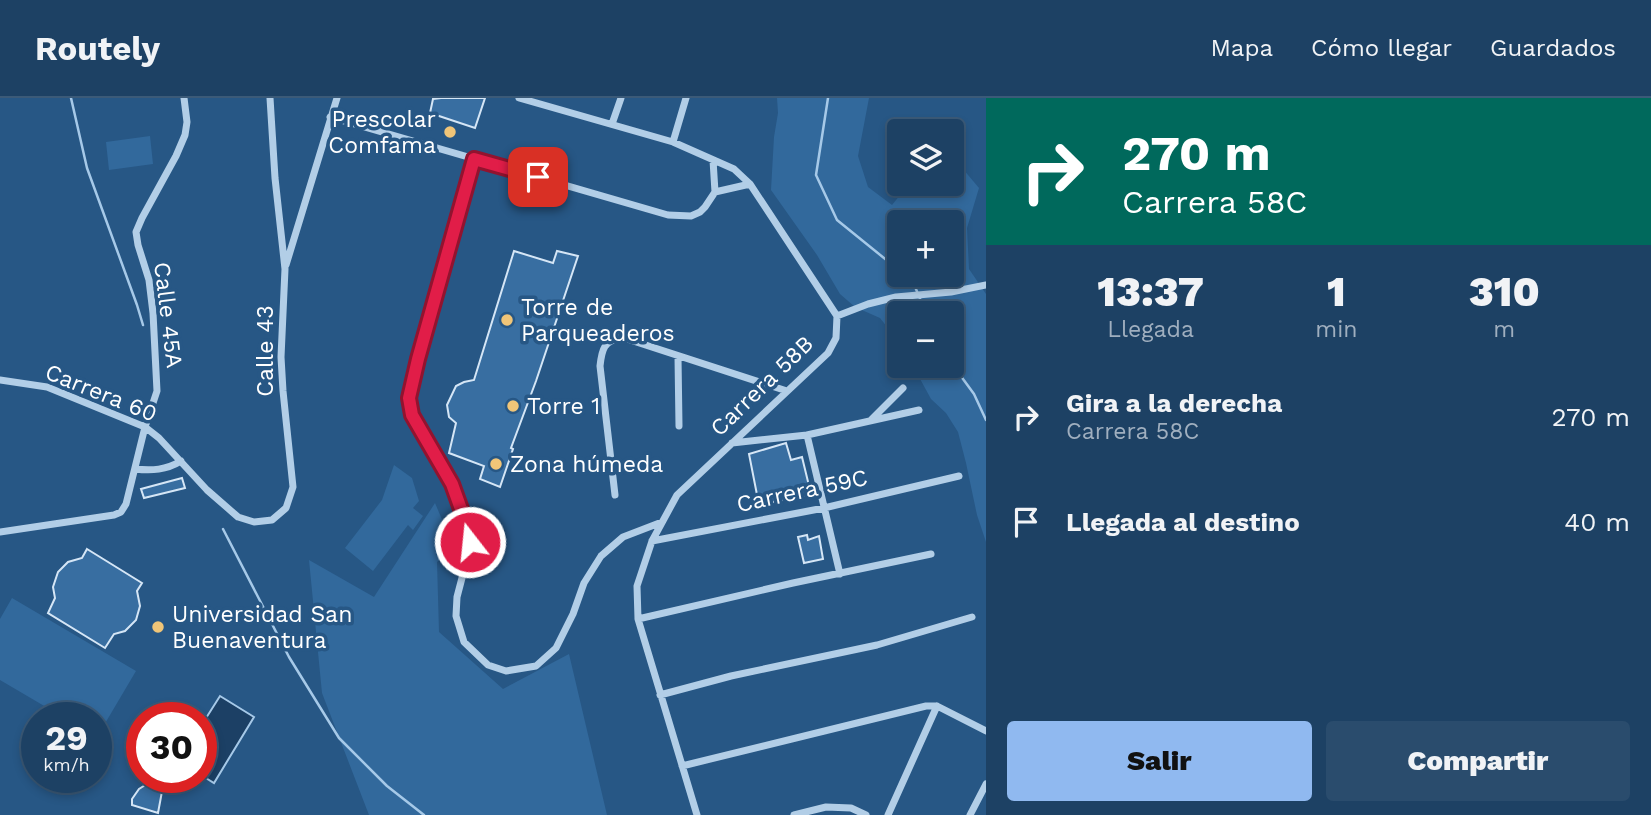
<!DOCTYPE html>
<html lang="es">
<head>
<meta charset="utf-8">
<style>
  body { margin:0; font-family:"Work Sans",sans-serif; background:#2a4c6d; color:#f1f3f6; height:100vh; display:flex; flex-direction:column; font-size:26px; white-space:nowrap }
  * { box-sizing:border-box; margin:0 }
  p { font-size:23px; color:#a0afbf }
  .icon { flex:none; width:38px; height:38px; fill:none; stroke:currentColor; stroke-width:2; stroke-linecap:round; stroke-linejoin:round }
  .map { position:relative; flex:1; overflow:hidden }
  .drawer { display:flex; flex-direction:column; background:#1d4164; width:665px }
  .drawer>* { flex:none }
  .guide { background:#00695c; color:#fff; overflow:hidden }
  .fabs { position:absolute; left:887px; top:21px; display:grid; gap:14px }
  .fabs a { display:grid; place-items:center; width:77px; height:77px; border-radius:7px; background:#1d4164; box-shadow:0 4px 10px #0003,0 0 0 2px #3b5a78; font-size:35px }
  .speed { position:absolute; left:21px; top:604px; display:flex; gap:14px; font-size:35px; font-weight:700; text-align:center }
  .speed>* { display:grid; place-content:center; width:91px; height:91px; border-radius:50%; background:#1d4164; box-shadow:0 4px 10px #0003,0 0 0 2px #3b5a78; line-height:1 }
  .speed small { font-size:18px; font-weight:400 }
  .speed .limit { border:10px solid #d22; background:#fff; color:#111 }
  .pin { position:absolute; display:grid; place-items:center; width:60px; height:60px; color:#fff; margin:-30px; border-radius:14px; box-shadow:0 4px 10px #0006 }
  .me { position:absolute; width:77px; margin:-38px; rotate:344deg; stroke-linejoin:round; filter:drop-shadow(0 0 5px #0008) }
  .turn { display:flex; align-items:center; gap:24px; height:147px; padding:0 21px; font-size:32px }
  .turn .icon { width:91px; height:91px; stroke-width:2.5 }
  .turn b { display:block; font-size:49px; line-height:60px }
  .eta { display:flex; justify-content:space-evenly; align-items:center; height:119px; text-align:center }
  .eta b { font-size:42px; font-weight:800; line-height:49px }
  .button { display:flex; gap:14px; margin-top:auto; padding:14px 21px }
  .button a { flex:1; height:80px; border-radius:7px; background:#90b9f0; color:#111; font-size:28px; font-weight:800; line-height:80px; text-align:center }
  .button a+a { background:#2a4c6d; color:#f1f3f6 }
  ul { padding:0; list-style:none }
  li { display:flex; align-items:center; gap:21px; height:105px; padding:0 21px }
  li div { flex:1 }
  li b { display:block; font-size:26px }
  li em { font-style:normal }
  header { display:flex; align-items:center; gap:42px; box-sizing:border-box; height:98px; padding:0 35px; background:#1d4164; border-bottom:2px solid #3b5a78 }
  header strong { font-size:33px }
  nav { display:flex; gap:38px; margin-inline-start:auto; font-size:24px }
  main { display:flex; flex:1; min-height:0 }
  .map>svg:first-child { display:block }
  .green { fill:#32699c; fill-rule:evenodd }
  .water { fill:#1c4065; stroke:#a6c9e8; stroke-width:2 }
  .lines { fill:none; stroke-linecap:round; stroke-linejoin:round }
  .stream { stroke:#a6c9e8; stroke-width:2.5 }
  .building { fill:#386ea1; stroke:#d5e6f6; stroke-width:2 }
  .minor { stroke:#b2cee7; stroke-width:7 }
  .route-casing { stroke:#92132f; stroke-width:18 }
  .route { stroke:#e11d48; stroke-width:12 }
  .poi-dot { fill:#f0c578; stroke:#275785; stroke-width:2.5 }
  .labels { text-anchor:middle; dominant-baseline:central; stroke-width:7; stroke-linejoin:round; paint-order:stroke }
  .poi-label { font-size:23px; fill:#fff; stroke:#275785; text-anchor:start }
  .street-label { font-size:23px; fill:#fff; stroke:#275785 }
</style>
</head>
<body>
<header>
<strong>Routely</strong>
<nav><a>Mapa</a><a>Cómo llegar</a><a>Guardados</a></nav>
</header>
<main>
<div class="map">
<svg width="986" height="717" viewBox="0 0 986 717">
  <rect width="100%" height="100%" fill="#275785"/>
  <path class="green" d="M777 0H869L858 58 868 89 892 107 909 86H952V58L979 90 967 130 969 171 986 196V444L977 417 966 365 958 334 946 315 931 301 913 268H952V215H900L899 244 880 220 855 209 840 196 817 157 771 92 774 39 778 15ZM900 124H952V177H900Z
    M150 38 153 66 109 72 106 44Z
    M394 367 412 380 419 403 413 410 423 418 413 432 408 427 373 473 345 450 382 402Z
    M435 405 454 450 437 464 439 534 503 591 569 556 607 717H369L322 595 309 462 374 499Z
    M12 500 136 573 97 639 96 620 63 619 0 582V521Z"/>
  <path class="water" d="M220 598 254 619 214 685 201 677V628Z"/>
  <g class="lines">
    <path class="stream" d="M71 0 87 70 137 207 143 227
      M828 0 816 77 837 122 900 173
      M904 177 913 184 926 215
      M952 266 974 296 986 322
      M223 431 289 559 339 640 387 688 424 717"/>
  </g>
  <path class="building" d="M441 0H485L475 30 430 15 433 1Z
    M514 153 553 165 557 153 578 158 536 283 511 350 513 351 500 389 480 381 484 368 449 355 456 325 449 319 447 307 456 288 464 284 474 282Z
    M786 345 791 362 802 359 811 396 759 407 749 356Z
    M182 380 185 390 144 400 141 391Z
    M807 437 808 442 819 438 823 461 804 465 798 439Z
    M87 451 142 485 137 493 140 508 136 522 125 533 114 536 105 550 48 515 55 500 53 489 58 474 68 464 82 460Z
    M147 686 163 688 158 715 132 707V701L139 691Z"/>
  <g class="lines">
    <path class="minor" d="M519 0 673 44 734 71 750 86 837 218 836 240 828 255 677 397 652 443 637 488 638 521 697 717
      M330 19 668 117 691 118 700 114 705 109 715 94 713 62
      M612 26 621 0
      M673 44 686 0
      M474 61 418 261 409 300 412 317 441 364 452 386 466 424 470 444 468 457 457 499 456 518 464 544 488 567 506 573 536 568 556 550 573 516 584 485 601 458 623 439 662 424
      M715 94 750 86
      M286 167 337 0
      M837 218 868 206 896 199 951 194 986 187
      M678 259 679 328
      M0 282 47 289 145 329 159 340 207 392 238 419 254 424 272 422 286 410 293 389 283 293 281 259 285 171 275 80 270 0
      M871 322 903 290
      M807 337 840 476
      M732 345 807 337 919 312
      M135 371C152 373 166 372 181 363
      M615 397 600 268C602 250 604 244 621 239L787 293
      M0 434 114 417 121 414 126 406 145 329 157 293 153 215 149 182 138 147 136 134 142 120 176 58 185 37 187 24 184 0
      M652 443 824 410 959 378
      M638 521 793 485 931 456
      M660 597 731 578 877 547 972 519
      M682 668 926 608H937L986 633
      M794 717 826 709 851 710 866 717
      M888 717 937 608
      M970 717 986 686"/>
  </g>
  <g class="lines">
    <defs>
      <path id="route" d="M470 444 466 425 452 386 412 317 409 300 418 261 474 61 538 79"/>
    </defs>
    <use href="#route" class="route-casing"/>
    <use href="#route" class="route"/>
  </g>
  <g class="poi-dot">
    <circle cx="450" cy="34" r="7"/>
    <circle cx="507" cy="222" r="7"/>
    <circle cx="513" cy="308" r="7"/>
    <circle cx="496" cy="366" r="7"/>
    <circle cx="158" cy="529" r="7"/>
  </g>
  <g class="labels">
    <g class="poi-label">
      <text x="436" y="21" text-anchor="end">Prescolar<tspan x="436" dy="26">Comfama</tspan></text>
      <text x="521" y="209">Torre de<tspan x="521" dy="26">Parqueaderos</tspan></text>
      <text x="527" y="308">Torre 1</text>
      <text x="510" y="366">Zona húmeda</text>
      <text x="172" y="516">Universidad San<tspan x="172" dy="26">Buenaventura</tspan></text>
    </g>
    <g class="street-label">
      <text transform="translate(168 217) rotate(83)">Calle 45A</text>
      <text transform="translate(265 253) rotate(-90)">Calle 43</text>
      <text transform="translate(762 288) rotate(-44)">Carrera 58B</text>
      <text transform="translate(101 295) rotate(22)">Carrera 60</text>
      <text transform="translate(802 393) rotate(-12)">Carrera 59C</text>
    </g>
  </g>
</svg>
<div class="fabs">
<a><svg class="icon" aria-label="layers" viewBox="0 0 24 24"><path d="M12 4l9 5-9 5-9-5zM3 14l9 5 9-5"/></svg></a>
<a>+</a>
<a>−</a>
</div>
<div class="speed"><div>29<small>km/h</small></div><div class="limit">30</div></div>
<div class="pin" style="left:538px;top:79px;background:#d93025"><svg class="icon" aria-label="arrive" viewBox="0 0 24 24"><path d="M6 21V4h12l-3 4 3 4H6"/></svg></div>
<svg class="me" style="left:470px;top:444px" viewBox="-20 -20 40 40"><circle r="17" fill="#e11d48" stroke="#fff" stroke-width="3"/><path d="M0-11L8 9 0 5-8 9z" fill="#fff"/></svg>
</div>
<section class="drawer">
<div class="guide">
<div class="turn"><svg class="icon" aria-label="right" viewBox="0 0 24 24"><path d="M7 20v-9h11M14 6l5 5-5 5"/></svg><div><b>270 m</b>Carrera 58C</div></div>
</div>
<div class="eta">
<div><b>13:37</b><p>Llegada</p></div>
<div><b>1</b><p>min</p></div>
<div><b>310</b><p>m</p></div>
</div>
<ul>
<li><svg class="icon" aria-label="right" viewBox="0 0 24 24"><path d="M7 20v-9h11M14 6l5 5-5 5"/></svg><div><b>Gira a la derecha</b><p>Carrera 58C</p></div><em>270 m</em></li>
<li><svg class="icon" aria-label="arrive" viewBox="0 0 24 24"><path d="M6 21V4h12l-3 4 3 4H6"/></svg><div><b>Llegada al destino</b></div><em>40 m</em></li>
</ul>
<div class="button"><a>Salir</a><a>Compartir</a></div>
</section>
</main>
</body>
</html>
